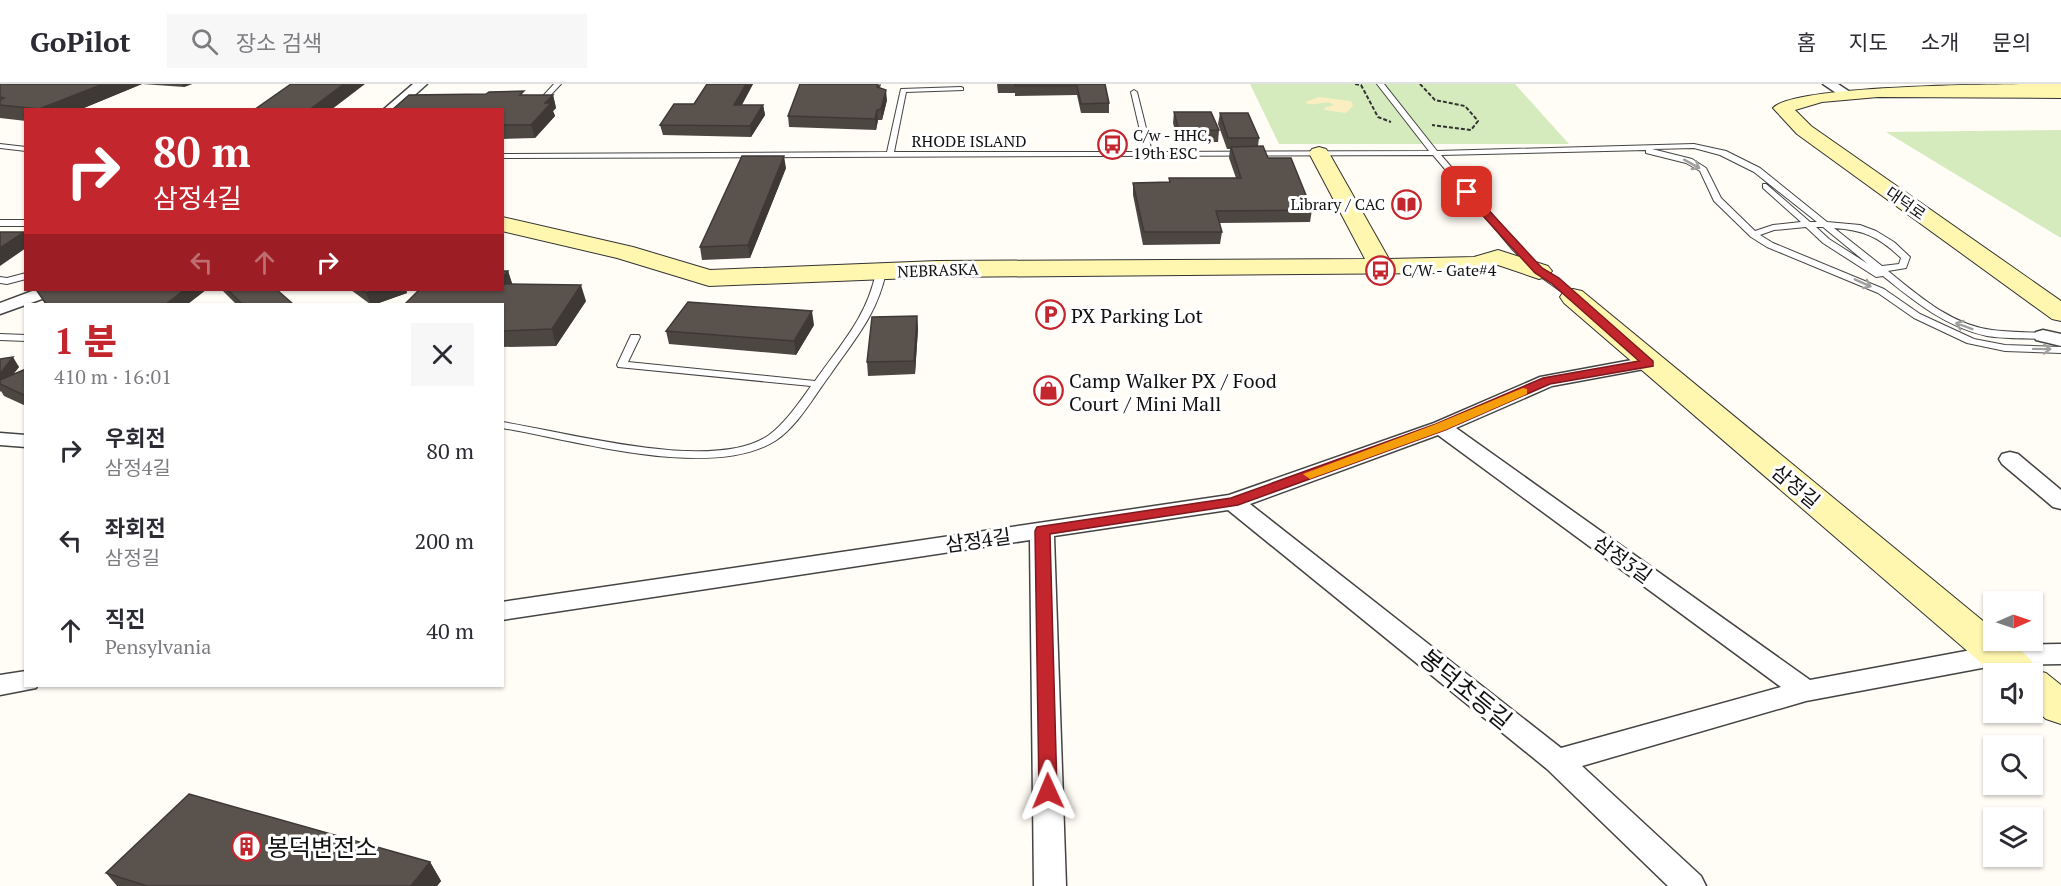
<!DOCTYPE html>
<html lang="ko">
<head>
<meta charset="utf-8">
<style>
  body { margin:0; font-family:"PT Serif","Noto Sans KR",serif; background:#f7f7f7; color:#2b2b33; height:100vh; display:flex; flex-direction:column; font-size:22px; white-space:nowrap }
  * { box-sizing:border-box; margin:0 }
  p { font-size:20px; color:#7c7c81 }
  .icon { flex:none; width:33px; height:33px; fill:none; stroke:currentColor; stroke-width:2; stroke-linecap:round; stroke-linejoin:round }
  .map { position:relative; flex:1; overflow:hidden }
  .drawer { position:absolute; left:24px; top:219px; width:480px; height:384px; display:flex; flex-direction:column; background:#fff; border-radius:0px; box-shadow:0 2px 4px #0004 }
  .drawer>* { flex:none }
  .guide { position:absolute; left:24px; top:24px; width:480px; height:183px; border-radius:0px; box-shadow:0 2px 4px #0004; background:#c4262e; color:#fff; overflow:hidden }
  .needle { width:39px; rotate:88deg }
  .tools { position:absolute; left:1983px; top:507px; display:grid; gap:12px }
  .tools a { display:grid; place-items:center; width:60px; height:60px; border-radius:0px; background:#fff; box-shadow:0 2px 4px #0004; font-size:30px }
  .pin { position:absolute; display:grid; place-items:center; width:51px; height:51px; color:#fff; margin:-26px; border-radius:12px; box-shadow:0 3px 9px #0006 }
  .me { position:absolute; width:66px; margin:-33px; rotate:359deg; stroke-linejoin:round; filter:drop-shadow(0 0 4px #0008) }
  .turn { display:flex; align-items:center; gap:21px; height:126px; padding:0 30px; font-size:27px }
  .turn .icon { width:78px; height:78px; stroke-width:2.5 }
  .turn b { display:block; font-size:42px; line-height:51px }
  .lanes { display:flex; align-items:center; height:57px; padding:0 30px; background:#0003; justify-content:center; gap:30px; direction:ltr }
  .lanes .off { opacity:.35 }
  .round { display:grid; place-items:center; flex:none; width:63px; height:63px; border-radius:0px; background:#f7f7f7 }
  .headline { display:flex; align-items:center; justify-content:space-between; height:102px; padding:0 30px }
  h1 { font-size:36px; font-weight:800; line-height:45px; color:#c4262e }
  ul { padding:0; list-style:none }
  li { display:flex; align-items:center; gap:18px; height:90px; padding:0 30px }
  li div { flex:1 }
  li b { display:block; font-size:22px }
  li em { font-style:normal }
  header { display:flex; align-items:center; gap:36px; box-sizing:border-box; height:84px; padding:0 30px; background:#fff; border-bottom:2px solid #e1e1e2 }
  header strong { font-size:28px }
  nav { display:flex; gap:33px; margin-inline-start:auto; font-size:21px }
  .search { width:420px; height:54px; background:#f7f7f7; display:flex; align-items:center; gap:15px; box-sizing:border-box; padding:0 21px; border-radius:0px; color:#7c7c81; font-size:22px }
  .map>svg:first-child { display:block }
  .green { fill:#d5ebbd }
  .sand { fill:#fbeec1 }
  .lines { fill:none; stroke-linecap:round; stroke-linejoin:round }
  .lane-casing { stroke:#444; stroke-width:2 }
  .street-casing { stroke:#444; stroke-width:3 }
  .secondary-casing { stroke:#333; stroke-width:2 }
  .path { stroke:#333; stroke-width:2; stroke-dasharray:4 2; stroke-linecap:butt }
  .lane { fill:#fff; fill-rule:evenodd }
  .street { fill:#fff; fill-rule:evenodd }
  .secondary { fill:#fff6b0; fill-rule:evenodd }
  .wall { fill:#4d4742 }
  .shaded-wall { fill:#3f3936 }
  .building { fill:#5a524d; stroke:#3f3936; stroke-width:1.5 }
  .oneway { stroke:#a0a0a0 }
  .route { fill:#c4262e; stroke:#7f191e; stroke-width:1.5 }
  .slow { fill:#f59e0b }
  .labels { text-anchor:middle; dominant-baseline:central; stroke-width:6; stroke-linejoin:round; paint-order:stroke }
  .far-poi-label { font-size:16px; fill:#111; stroke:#fff; text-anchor:start }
  .far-street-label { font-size:16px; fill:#111; stroke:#fff }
  .poi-label { font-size:20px; fill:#111; stroke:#fff; text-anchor:start }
  .street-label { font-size:20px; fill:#111; stroke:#fff }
  .near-street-label { font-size:24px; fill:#111; stroke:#fff }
  .near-poi-label { font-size:24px; fill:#111; stroke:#fff; text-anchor:start }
</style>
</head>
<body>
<header>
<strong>GoPilot</strong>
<div class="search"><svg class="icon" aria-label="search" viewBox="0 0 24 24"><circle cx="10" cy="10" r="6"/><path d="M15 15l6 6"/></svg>장소 검색</div>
<nav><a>홈</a><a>지도</a><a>소개</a><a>문의</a></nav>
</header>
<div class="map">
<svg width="2061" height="802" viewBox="0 0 2061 802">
  <rect width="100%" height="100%" fill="#fffdf5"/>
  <path class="green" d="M1250 0H1515L1569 60H1279Z
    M2061 46V154L1886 48Z"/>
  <path class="sand" d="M1319 13 1351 17 1353 22 1346 29 1325 26 1324 24 1334 21C1324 14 1314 25 1305 18Z"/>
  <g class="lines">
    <defs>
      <path id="lane" d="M554 0H561L546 16 532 17 529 15 532 13H542Z
        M1377 0H1384L1437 67 1694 60 1726 67 1760 84 1827 138 1860 141 1876 147 1894 158 1910 173 1906 184 1888 187C1918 211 1951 241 1992 246 2008 248 2026 248 2043 249L2048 252 2043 255C2025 254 2005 255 1987 252 1946 243 1915 218 1883 192L1876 193 1823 159 1806 143 1774 146 1760 151 1773 159 1884 205 1920 230 1974 255 2005 261 2061 263V269L2005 267 1967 259 1914 234 1878 209 1767 163 1751 153 1714 117 1700 87 1686 79 1646 69V66L1441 71 1519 162 1544 187 1576 211V215L1573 216 1538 191 1513 166 1433 71 502 74V70L887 68 901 5 961 3 963 4V6L906 8 894 68H1145L1131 8 1134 6 1137 8 1152 68 1429 67ZM1694 64 1720 71 1754 88 1817 138H1810L1766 100H1763V104L1801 138 1773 141 1755 147 1721 114 1706 84 1692 75 1652 65ZM1816 143H1823L1868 180 1829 155ZM1834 144C1864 146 1879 153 1901 174L1899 180 1882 182Z
        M0 60 26 63V67L0 64Z
        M0 136H26V142H0Z
        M881 185 886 188C877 231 854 256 830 291 814 312 798 342 775 357 711 397 574 356 502 344V338C567 348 715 390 769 351 785 339 799 319 811 302L618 283 617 281 631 251H639L640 253 628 278 815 297C841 260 867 233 876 188Z
        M26 189V195L7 200 0 199V193L7 194Z
        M0 250 26 251V257L0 256Z"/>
      <path id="street" d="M413 0H427L398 26H383Z
        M1823 0H1838L1853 10 1852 13H1842Z
        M35 206H59L56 210 0 230V219Z
        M2043 246 2061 250V262L2036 256 2034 252 2036 248Z
        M1648 273 1658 279 1655 283 1552 302 1456 344 1810 596 1998 561 2061 560V580L1998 581 1806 617 1582 682 1701 792 1706 802H1668L1547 685 1228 426 1054 452 1066 802H1034L1030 456 502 536V518L1229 411 1434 339 1540 293ZM1438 351 1781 603 1561 664 1250 420Z
        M0 349 26 351V363L0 361Z
        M2010 368 2018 370 2061 406V425L2053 423 2002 380 1999 375 2002 370Z
        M26 587V602H37L36 604 0 611V591Z"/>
      <path id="secondary" d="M2061 0V14L1878 13 1822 18 1795 26 1811 42 2061 217V237L2052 235 1797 50 1773 24C1794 0 2017 0 2061 0Z
        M1319 63 1326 65 1329 69 1389 175 1474 173 1498 166 1548 182 1552 187 1548 192 1539 195 1498 181 1477 187 1444 189 937 193 709 202 617 174 502 147V133L633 163 710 186 937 177 1365 175 1309 69 1312 65Z
        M1573 205 1582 207 1994 546V556C2011 556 2030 571 2038 587L2046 589 2061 601V640L2046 635 2032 623V590H1994L1564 219 1560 213 1564 207Z"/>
    </defs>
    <use href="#lane" class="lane-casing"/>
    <use href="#street" class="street-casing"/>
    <use href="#secondary" class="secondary-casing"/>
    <path class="path" d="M1355 0 1361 1 1378 33 1391 38
      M1420 0 1435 16 1465 22 1478 37 1471 46 1432 41"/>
    <use href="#lane" class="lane"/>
    <use href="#street" class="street"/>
    <use href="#secondary" class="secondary"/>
  </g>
  <path class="wall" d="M0 0H192L184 3 142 0 79 26H26V37L0 34Z
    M753 0 742 21H763L765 31 751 53 663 51 660 41 694 20Z
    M881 0 880 4 887 16 882 36H878L876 46 789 43 788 32Z
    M997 0H1105L1109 19V29H1081L1077 11 1015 12V9H998Z
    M525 11H553L556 24 553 27 555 32 535 54 502 55V26Z
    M1174 28 1219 46 1218 58H1178L1173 39Z
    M1220 29 1259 54 1258 62 1312 126 1310 138 1219 139 1222 148 1220 160 1143 161 1133 111V99L1169 98V94H1236L1229 74 1230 65H1227L1218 40Z
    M786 84 750 174 702 176 700 163Z
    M508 187 512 200 586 217 556 262 502 263V220Z
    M222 206H277L293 220H236Z
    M351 206H406L407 209 376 220H370Z
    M917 232 918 245 915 290 868 292 867 278Z
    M814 241 796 271 669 260 666 247Z
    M0 275 19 283 13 290 26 285V322L4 312 1 307 0 308Z
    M430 778 441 797 437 802H117L106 789Z"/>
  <path class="shaded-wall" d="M103 0H142L79 26H40L39 25Z
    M182 0H192L184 3Z
    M344 0H365L331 26H309Z
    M746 0H753L736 31 734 21Z
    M886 6 887 16 882 36 881 25Z
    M553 11 556 24 553 27 555 32 535 54 531 41 545 19Z
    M763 21 765 31 751 53 750 42Z
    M877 26 878 36 876 46 875 35Z
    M784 72 786 84 750 174 748 161Z
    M24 148 26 152V164L0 182V164Z
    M508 187 513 202 502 206V195Z
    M581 201 586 217 556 262 552 245Z
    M184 206H206L188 220H166Z
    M376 206H406L407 209 376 220H371L366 209Z
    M812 227 814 241 796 271 794 257Z
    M917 232 918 245 915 290 914 277Z
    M13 273 19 283 4 302 0 300V290Z
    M430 778 441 797 437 802H411Z"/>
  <path class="building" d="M0 0H103L39 25 0 21V16L4 14 0 13Z
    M291 0H344L309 26H254Z
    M707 0H746L734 21H763L750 42 660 41 674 20H694Z
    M800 0H878L877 3 886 6 881 25 877 26 875 35 788 32Z
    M1015 0H1105L1109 19 1081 20 1077 2H1015Z
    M524 7 520 11H553L545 19H551L531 41H502V26H392L409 11 486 10 489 8Z
    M1174 28H1211L1219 46 1179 47Z
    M1220 29H1248L1259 54H1228Z
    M1263 62 1268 74H1291L1312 126 1216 127 1222 148H1144L1133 99 1170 98 1169 94H1241L1231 63Z
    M742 72H784L748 161 700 163Z
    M0 148H24L0 164Z
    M502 187H508L502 195Z
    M502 200 581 201 552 245 502 247V220H405L419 206H502Z
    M40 206H184L166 220H46L37 207Z
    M228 206H277L293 220H242Z
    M362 206H376L366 209Z
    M688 218 812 227 794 257 666 247Z
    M917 232 914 277 867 278 872 233Z
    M13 273 0 290V275Z
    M26 285V312L0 300V296Z
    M189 710 430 778 411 802H147L106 789Z"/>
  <defs><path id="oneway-shaft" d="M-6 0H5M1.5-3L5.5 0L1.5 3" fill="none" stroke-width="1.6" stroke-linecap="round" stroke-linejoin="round" transform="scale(1.5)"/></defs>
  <g class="oneway">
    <use href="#oneway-shaft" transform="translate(1692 80) rotate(29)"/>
    <use href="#oneway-shaft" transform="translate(1863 199) rotate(24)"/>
    <use href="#oneway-shaft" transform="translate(1964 242) rotate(-160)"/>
    <use href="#oneway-shaft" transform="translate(2042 265) rotate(1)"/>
  </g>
  <path class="route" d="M1463 106H1470L1542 184 1559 194 1653 277V282L1550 300 1445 346 1238 421 1050 450 1057 707 1055 713 1048 715 1042 713 1039 707 1035 447 1037 443 1231 414 1436 340 1543 294 1639 277 1551 199 1535 189 1463 110Z"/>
  <path class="slow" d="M1523 304 1527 305V310L1445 346 1315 393 1310 395 1303 390 1436 340Z"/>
  <defs>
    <symbol id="bus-ring" viewBox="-11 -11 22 22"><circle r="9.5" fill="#fff" stroke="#c4262e" stroke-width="1.5"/><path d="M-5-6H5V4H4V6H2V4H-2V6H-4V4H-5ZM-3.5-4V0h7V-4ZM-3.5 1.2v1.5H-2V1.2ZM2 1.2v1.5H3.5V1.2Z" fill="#c4262e"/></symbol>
    <symbol id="library-ring" viewBox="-11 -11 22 22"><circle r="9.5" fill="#fff" stroke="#c4262e" stroke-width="1.5"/><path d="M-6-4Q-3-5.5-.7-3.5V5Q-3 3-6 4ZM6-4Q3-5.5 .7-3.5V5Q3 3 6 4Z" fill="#c4262e"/></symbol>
    <symbol id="parking-ring" viewBox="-11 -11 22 22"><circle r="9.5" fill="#fff" stroke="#c4262e" stroke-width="1.5"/><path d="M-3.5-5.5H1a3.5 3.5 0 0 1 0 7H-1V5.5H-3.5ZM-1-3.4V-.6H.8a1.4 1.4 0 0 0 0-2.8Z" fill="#c4262e"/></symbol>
    <symbol id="shop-ring" viewBox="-11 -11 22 22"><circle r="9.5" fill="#fff" stroke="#c4262e" stroke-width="1.5"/><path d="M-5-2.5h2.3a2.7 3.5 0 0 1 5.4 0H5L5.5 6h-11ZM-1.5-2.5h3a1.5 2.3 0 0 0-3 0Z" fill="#c4262e"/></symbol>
    <symbol id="building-ring" viewBox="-11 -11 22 22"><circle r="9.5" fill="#fff" stroke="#c4262e" stroke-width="1.5"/><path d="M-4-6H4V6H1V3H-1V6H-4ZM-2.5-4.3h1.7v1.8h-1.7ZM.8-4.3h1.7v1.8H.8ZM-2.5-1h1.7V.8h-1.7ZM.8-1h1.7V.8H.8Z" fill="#c4262e"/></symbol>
  </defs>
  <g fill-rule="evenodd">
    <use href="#bus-ring" x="1096" y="44" width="33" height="33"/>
    <use href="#library-ring" x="1390" y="104" width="33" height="33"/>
    <use href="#bus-ring" x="1364" y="170" width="33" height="33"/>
    <use href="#parking-ring" x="1034" y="214" width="33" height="33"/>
    <use href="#shop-ring" x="1032" y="290" width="33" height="33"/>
    <use href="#building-ring" x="230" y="746" width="33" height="33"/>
  </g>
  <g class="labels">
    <g class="far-poi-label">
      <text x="1133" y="51">C/w - HHC,<tspan x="1133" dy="18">19th ESC</tspan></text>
      <text x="1385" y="120" text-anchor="end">Library / CAC</text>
      <text x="1402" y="186">C/W - Gate#4</text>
    </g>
    <g class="far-street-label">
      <text x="969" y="57">RHODE ISLAND</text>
      <text transform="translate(1906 119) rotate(35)">대덕로</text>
      <text transform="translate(938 186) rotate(-2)">NEBRASKA</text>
    </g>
    <g class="poi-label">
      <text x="1071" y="231">PX Parking Lot</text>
      <text x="1069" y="296">Camp Walker PX / Food<tspan x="1069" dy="23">Court / Mini Mall</tspan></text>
    </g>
    <g class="street-label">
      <text transform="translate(1796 402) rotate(40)">삼정길</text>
      <text transform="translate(978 456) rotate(-8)">삼정4길</text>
      <text transform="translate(1623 475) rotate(36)">삼정3길</text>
    </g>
    <g class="near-street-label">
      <text transform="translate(1466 605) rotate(39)">봉덕초등길</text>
    </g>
    <g class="near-poi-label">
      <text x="267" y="763">봉덕변전소</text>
    </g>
  </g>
</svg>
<div class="tools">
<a><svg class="needle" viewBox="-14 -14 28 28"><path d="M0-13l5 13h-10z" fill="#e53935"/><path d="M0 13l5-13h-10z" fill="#7c7c81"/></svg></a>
<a><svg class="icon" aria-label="sound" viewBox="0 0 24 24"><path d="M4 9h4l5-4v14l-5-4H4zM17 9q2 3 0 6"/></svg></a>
<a><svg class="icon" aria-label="search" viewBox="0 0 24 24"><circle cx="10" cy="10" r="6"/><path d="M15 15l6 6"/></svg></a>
<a><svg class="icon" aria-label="layers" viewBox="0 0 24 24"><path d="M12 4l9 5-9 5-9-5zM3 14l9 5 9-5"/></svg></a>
</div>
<div class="pin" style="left:1467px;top:108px;background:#d93025"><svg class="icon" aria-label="arrive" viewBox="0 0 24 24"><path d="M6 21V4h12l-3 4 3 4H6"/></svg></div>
<svg class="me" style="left:1048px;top:707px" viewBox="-20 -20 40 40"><path d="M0-17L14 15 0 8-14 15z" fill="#c4262e" stroke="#fff" stroke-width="4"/></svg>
<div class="guide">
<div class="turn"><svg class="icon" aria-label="right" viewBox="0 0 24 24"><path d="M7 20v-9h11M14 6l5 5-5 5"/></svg><div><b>80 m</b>삼정4길</div></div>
<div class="lanes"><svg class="icon off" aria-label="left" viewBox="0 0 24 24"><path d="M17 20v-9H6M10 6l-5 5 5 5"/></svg><svg class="icon off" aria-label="ahead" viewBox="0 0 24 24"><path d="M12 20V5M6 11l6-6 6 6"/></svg><svg class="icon" aria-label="right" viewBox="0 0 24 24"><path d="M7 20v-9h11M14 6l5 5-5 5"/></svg></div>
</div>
<section class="drawer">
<div class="headline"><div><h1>1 분</h1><p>410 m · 16:01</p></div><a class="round"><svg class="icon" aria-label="close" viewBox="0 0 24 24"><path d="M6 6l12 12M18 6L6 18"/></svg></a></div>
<ul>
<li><svg class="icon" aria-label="right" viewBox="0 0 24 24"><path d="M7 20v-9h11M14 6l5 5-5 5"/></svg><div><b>우회전</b><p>삼정4길</p></div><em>80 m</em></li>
<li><svg class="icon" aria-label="left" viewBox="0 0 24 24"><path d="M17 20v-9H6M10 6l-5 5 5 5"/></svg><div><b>좌회전</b><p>삼정길</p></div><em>200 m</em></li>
<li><svg class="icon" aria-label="ahead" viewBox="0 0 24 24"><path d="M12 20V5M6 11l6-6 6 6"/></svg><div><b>직진</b><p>Pensylvania</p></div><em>40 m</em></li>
</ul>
</section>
</div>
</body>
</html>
